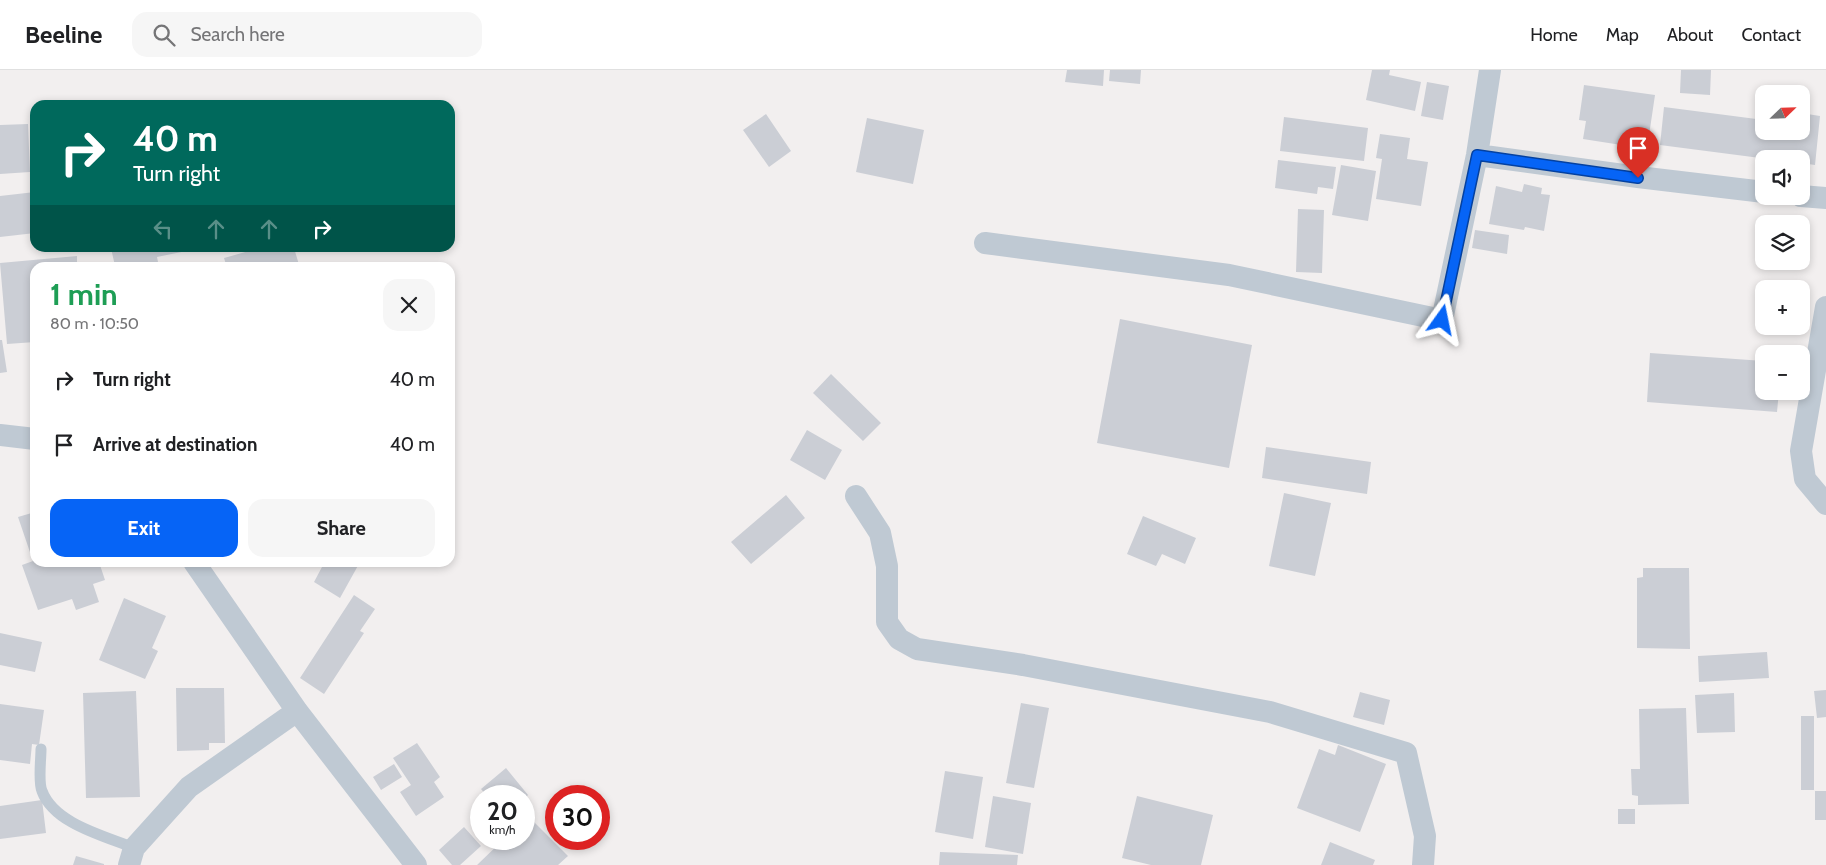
<!DOCTYPE html>
<html lang="en">
<head>
<meta charset="utf-8">
<style>
  body { margin:0; font-family:Cabin,sans-serif; background:#f6f6f6; color:#202124; height:100vh; display:flex; flex-direction:column; font-size:19px; white-space:nowrap }
  * { box-sizing:border-box; margin:0 }
  p { font-size:16px; color:#757577 }
  .icon { flex:none; width:28px; height:28px; fill:none; stroke:currentColor; stroke-width:2; stroke-linecap:round; stroke-linejoin:round }
  .map { position:relative; flex:1; overflow:hidden }
  .drawer { position:absolute; left:30px; top:192px; width:425px; height:305px; display:flex; flex-direction:column; background:#fff; border-radius:15px; box-shadow:0 2px 8px #0003 }
  .drawer>* { flex:none }
  .banner { position:absolute; left:30px; top:30px; width:425px; height:152px; border-radius:15px; box-shadow:0 2px 8px #0003; background:#00695c; color:#fff; overflow:hidden }
  .needle { width:32px; rotate:67deg }
  .controls { position:absolute; left:1755px; top:15px; display:grid; gap:10px }
  .controls a { display:grid; place-items:center; width:55px; height:55px; border-radius:10px; background:#fff; box-shadow:0 2px 8px #0003; font-size:25px }
  .speed { position:absolute; left:470px; top:715px; display:flex; gap:10px; font-size:25px; font-weight:700; text-align:center }
  .speed>* { display:grid; place-content:center; width:65px; height:65px; border-radius:50%; background:#fff; box-shadow:0 2px 8px #0003; line-height:1 }
  .speed small { font-size:12px; font-weight:400 }
  .speed .limit { border:8px solid #d22; background:#fff; color:#111 }
  .pin { position:absolute; display:grid; place-items:center; width:42px; height:42px; color:#fff; margin:-51px -21px; border-radius:50% 50% 50% 0; rotate:-45deg; box-shadow:0 0 5px #0007 }
  .pin .icon { rotate:45deg }
  .me { position:absolute; width:55px; margin:-28px; rotate:12deg; stroke-linejoin:round; filter:drop-shadow(0 0 4px #0008) }
  .turn { display:flex; align-items:center; gap:18px; height:105px; padding:0 20px; font-size:22px }
  .turn .icon { width:65px; height:65px; stroke-width:2.5 }
  .turn b { display:block; font-size:35px; line-height:42px }
  .lanes { display:flex; align-items:center; height:48px; padding:0 20px; background:#0003; justify-content:center; gap:25px; direction:ltr }
  .lanes .off { opacity:.35 }
  .round { display:grid; place-items:center; flex:none; width:52px; height:52px; border-radius:15px; background:#f6f6f6 }
  .headline { display:flex; align-items:center; justify-content:space-between; height:85px; padding:0 20px }
  h1 { font-size:30px; font-weight:700; line-height:38px; color:#1e9e55 }
  .cta { display:flex; gap:10px; margin-top:auto; padding:10px 20px }
  .cta a { flex:1; height:58px; border-radius:15px; background:#0664f6; color:#fff; font-size:20px; font-weight:700; line-height:58px; text-align:center }
  .cta a+a { background:#f6f6f6; color:#202124 }
  ul { padding:0; list-style:none }
  li { display:flex; align-items:center; gap:15px; height:65px; padding:0 20px }
  li div { flex:1 }
  li b { display:block; font-size:19px }
  li em { font-style:normal }
  header { display:flex; align-items:center; gap:30px; box-sizing:border-box; height:70px; padding:0 25px; background:#fff; border-bottom:1px solid #e0e0e0 }
  header strong { font-size:24px }
  nav { display:flex; gap:28px; margin-inline-start:auto; font-size:18px }
  .search { width:350px; height:45px; background:#f6f6f6; display:flex; align-items:center; gap:12px; box-sizing:border-box; padding:0 18px; border-radius:15px; color:#757577; font-size:19px }
  .map>svg:first-child { display:block }
  .building { fill:#cbced5 }
  .lines { fill:none; stroke-linecap:round; stroke-linejoin:round }
  .service { stroke:#bfc9d3; stroke-width:11 }
  .minor { stroke:#bfc9d3; stroke-width:22 }
  .route-casing { stroke:#0441a0; stroke-width:12 }
  .route { stroke:#0664f6; stroke-width:9 }
</style>
</head>
<body>
<header>
<strong>Beeline</strong>
<div class="search"><svg class="icon" aria-label="search" viewBox="0 0 24 24"><circle cx="10" cy="10" r="6"/><path d="M15 15l6 6"/></svg>Search here</div>
<nav><a>Home</a><a>Map</a><a>About</a><a>Contact</a></nav>
</header>
<div class="map">
<svg width="1826" height="795" viewBox="0 0 1826 795">
  <rect width="100%" height="100%" fill="#f2efef"/>
  <path class="building" d="M1067 0H1104L1103 16 1065 12Z
    M1110 0H1141L1140 14 1109 11Z
    M1372 0H1390L1389 5 1421 12 1415 41 1366 30Z
    M1681 0H1711L1710 25 1680 23Z
    M1427 12 1449 16 1443 50 1421 46Z
    M1584 15 1655 25 1647 79 1583 69 1586 51 1579 50Z
    M1664 37 1764 50V61H1801V43L1820 46 1815 95 1801 93V89H1768L1660 75Z
    M766 44 791 81 769 97 743 60Z
    M1284 47 1368 58 1364 91 1280 81Z
    M867 48 924 60 913 114 856 102Z
    M28 54 30 102 0 104V55Z
    M1380 64 1410 68 1407 89 1428 92 1421 136 1376 129 1382 89 1376 88Z
    M1278 90 1336 97 1333 119 1318 117 1317 124 1275 118Z
    M1341 95 1376 101 1368 151 1332 145Z
    M1524 114 1542 118 1541 124 1550 125 1544 161 1525 157 1524 160 1489 154 1496 116 1522 122Z
    M35 122V163L0 167V126Z
    M1298 139 1324 140 1322 203 1296 202Z
    M1475 160 1509 165 1507 184 1472 178Z
    M111 178H201L157 187 159 197 126 198 125 194 115 196Z
    M260 178H294L300 198H227L224 188Z
    M77 186V192H88L89 198H35V272L7 274 0 193Z
    M1120 249 1252 275 1229 398 1097 373Z
    M0 270H2L7 302 0 303Z
    M1650 283 1764 291V321H1779L1777 342 1647 332Z
    M831 304 881 353 863 371 813 323Z
    M807 360 842 380 825 410 790 390Z
    M1266 377 1371 392 1367 424 1262 408Z
    M1284 423 1331 433 1315 506 1269 496Z
    M786 425 805 448 751 494 731 472Z
    M35 442V492H99L105 510 93 514 99 532 76 540 72 529 38 540 22 495 33 491 18 447Z
    M1143 446 1196 468 1185 494 1162 484 1156 496 1127 484Z
    M314 492H360L340 528 314 512 322 497Z
    M1643 498H1689L1690 579 1637 578V508L1643 507Z
    M354 525 375 539 360 561 364 563 324 624 300 608Z
    M124 528 166 546 152 578 158 581 145 609 99 590Z
    M0 563 42 572 35 602 0 595Z
    M1767 582 1769 608 1699 612 1698 586Z
    M176 618H224L225 673H209V680L177 681Z
    M1826 620V647L1817 648 1814 621Z
    M136 621 140 727 86 728 83 623Z
    M1360 622 1390 630 1384 655 1353 647Z
    M1734 623 1735 662 1697 663 1695 625Z
    M1021 633 1049 638 1034 718 1006 713Z
    M0 634 44 640 39 675 32 674 30 694 0 690Z
    M1686 638 1689 734 1638 735V726L1632 725 1631 699H1640L1639 639Z
    M1801 646H1814V720H1801Z
    M417 673 440 707 434 712 444 727 416 746 400 722 411 715 393 688Z
    M1338 675 1386 694 1360 762 1297 738 1319 679 1335 685Z
    M394 694 402 707 381 720 373 707Z
    M506 698 528 725 524 729V726H487L481 719Z
    M945 701 983 707 973 769 935 762Z
    M1815 721H1826V750H1815Z
    M993 726 1031 733 1023 784 985 777Z
    M1137 726 1213 745 1201 795H1151L1122 788Z
    M42 730 46 763 0 769V736Z
    M1618 739H1635V754H1618Z
    M532 750 568 786 558 795H477L504 769H524V758Z
    M464 757 481 776 460 795H452L439 780Z
    M1330 772 1375 790 1373 795H1321Z
    M940 782 1018 785 1017 795H939Z
    M76 786 104 794V795H73Z"/>
  <g class="lines">
    <path class="service" d="M41 679C41 690 38 712 42 721 54 754 105 766 134 778"/>
    <path class="minor" d="M1477 85 1638 107 1764 122
      M1801 126 1826 128
      M985 173 1229 205 1442 250 1477 85 1490 0
      M1826 237 1801 381 1805 409 1826 434
      M0 365 35 369
      M856 426 880 463 887 496V552L899 569 917 579 1023 595 1270 642 1406 683 1425 766 1423 795
      M194 492 297 641 416 795
      M129 795 134 778 189 717 297 641"/>
  </g>
  <g class="lines">
    <defs>
      <path id="route" d="M1442 250 1477 85 1638 108"/>
    </defs>
    <use href="#route" class="route-casing"/>
    <use href="#route" class="route"/>
  </g>
</svg>
<div class="controls">
<a><svg class="needle" viewBox="-14 -14 28 28"><path d="M0-13l5 13h-10z" fill="#e53935"/><path d="M0 13l5-13h-10z" fill="#757577"/></svg></a>
<a><svg class="icon" aria-label="sound" viewBox="0 0 24 24"><path d="M4 9h4l5-4v14l-5-4H4zM17 9q2 3 0 6"/></svg></a>
<a><svg class="icon" aria-label="layers" viewBox="0 0 24 24"><path d="M12 4l9 5-9 5-9-5zM3 14l9 5 9-5"/></svg></a>
<a>+</a>
<a>−</a>
</div>
<div class="speed"><div>20<small>km/h</small></div><div class="limit">30</div></div>
<div class="pin" style="left:1638px;top:108px;background:#d93025"><svg class="icon" aria-label="arrive" viewBox="0 0 24 24"><path d="M6 21V4h12l-3 4 3 4H6"/></svg></div>
<svg class="me" style="left:1442px;top:250px" viewBox="-20 -20 40 40"><path d="M0-17L14 15 0 8-14 15z" fill="#0664f6" stroke="#fff" stroke-width="4"/></svg>
<div class="banner">
<div class="turn"><svg class="icon" aria-label="right" viewBox="0 0 24 24"><path d="M7 20v-9h11M14 6l5 5-5 5"/></svg><div><b>40 m</b>Turn right</div></div>
<div class="lanes"><svg class="icon off" aria-label="left" viewBox="0 0 24 24"><path d="M17 20v-9H6M10 6l-5 5 5 5"/></svg><svg class="icon off" aria-label="ahead" viewBox="0 0 24 24"><path d="M12 20V5M6 11l6-6 6 6"/></svg><svg class="icon off" aria-label="ahead" viewBox="0 0 24 24"><path d="M12 20V5M6 11l6-6 6 6"/></svg><svg class="icon" aria-label="right" viewBox="0 0 24 24"><path d="M7 20v-9h11M14 6l5 5-5 5"/></svg></div>
</div>
<section class="drawer">
<div class="headline"><div><h1>1 min</h1><p>80 m · 10:50</p></div><a class="round"><svg class="icon" aria-label="close" viewBox="0 0 24 24"><path d="M6 6l12 12M18 6L6 18"/></svg></a></div>
<ul>
<li><svg class="icon" aria-label="right" viewBox="0 0 24 24"><path d="M7 20v-9h11M14 6l5 5-5 5"/></svg><div><b>Turn right</b></div><em>40 m</em></li>
<li><svg class="icon" aria-label="arrive" viewBox="0 0 24 24"><path d="M6 21V4h12l-3 4 3 4H6"/></svg><div><b>Arrive at destination</b></div><em>40 m</em></li>
</ul>
<div class="cta"><a>Exit</a><a>Share</a></div>
</section>
</div>
</body>
</html>
